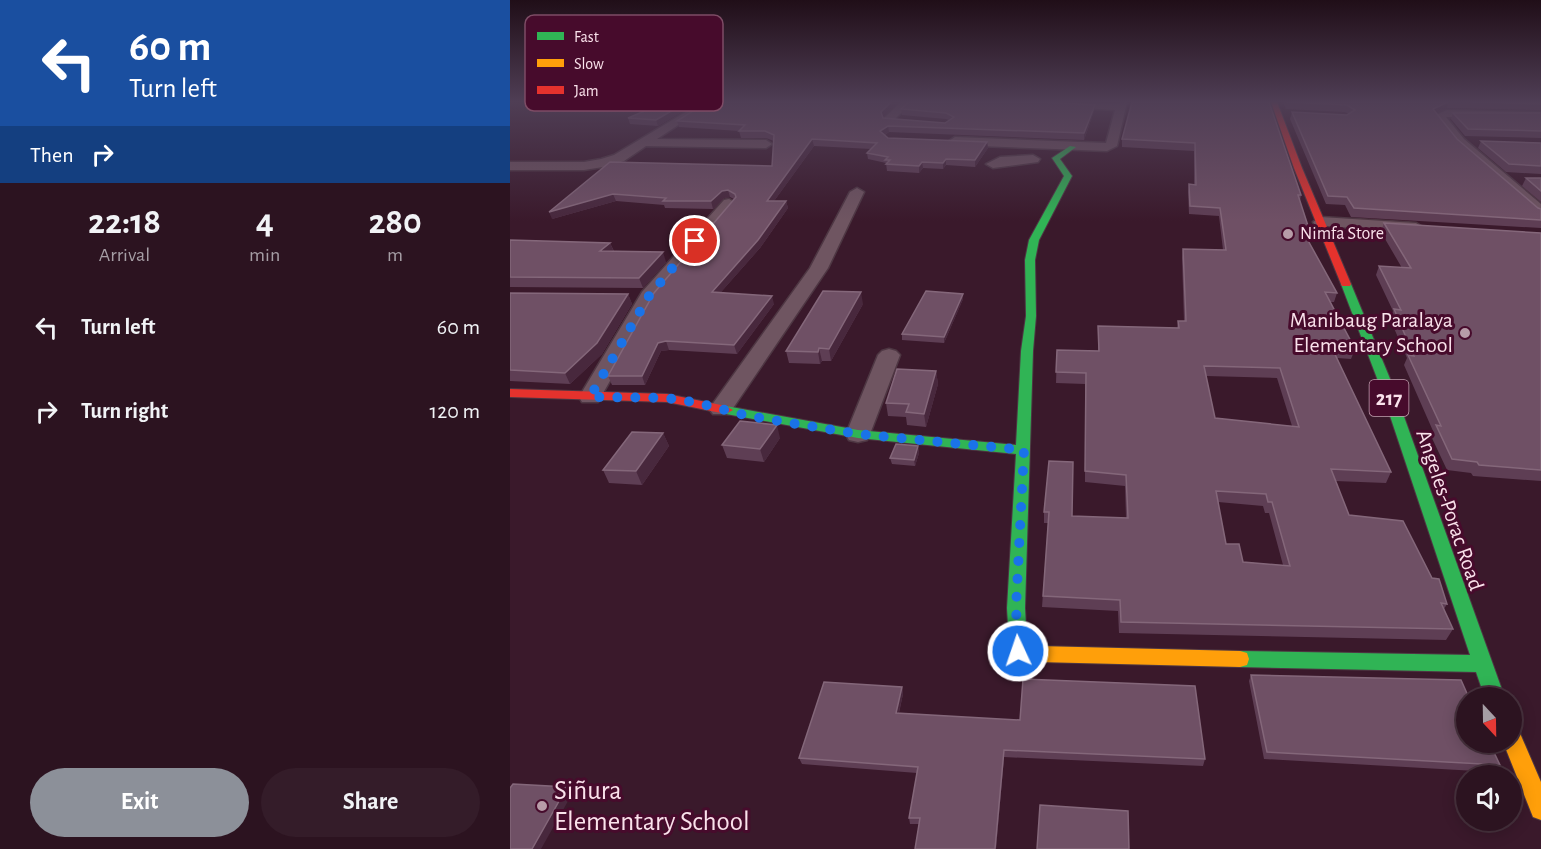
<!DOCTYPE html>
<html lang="en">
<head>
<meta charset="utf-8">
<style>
  body { margin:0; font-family:"Alegreya Sans",sans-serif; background:#341c29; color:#f1f3f6; height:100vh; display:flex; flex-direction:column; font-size:22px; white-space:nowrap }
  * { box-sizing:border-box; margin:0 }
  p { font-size:20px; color:#a69ea5 }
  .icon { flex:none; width:33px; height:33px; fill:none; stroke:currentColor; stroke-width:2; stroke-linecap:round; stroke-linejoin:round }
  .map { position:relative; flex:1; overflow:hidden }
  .side { display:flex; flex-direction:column; background:#2c1320; width:510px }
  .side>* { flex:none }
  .banner { background:#1a4fa0; color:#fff; overflow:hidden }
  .needle { width:39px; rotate:158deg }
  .fabs { position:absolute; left:946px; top:687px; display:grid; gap:12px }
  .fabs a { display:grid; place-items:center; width:66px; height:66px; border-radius:50%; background:#2c1320; box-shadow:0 3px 15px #0003,0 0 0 2px #48323e; font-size:30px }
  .pin { position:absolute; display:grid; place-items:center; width:51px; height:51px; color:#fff; margin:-26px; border:3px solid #fff; border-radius:50%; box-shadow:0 2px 6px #0007 }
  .me { position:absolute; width:66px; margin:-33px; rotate:357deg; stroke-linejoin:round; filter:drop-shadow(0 0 4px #0008) }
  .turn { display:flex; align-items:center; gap:21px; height:126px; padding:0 30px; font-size:27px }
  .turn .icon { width:78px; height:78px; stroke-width:2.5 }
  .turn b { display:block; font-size:42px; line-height:51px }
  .then { display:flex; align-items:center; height:57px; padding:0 30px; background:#0003; gap:12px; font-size:22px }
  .eta { display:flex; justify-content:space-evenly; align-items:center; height:102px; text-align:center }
  .eta b { font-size:36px; font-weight:700; line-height:42px }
  .cta { display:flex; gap:12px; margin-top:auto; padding:12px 30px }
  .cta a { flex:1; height:69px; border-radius:36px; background:#8c9099; color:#fff; font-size:24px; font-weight:700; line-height:69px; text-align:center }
  .cta a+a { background:#341c29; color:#f1f3f6 }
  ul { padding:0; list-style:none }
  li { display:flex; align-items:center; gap:18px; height:84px; padding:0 30px }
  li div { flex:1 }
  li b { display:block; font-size:22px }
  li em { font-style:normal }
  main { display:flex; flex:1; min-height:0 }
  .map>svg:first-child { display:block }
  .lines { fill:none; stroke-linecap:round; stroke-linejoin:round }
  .street-casing { stroke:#4e3743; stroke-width:3 }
  .fast-casing { stroke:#4e3743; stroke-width:2 }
  .slow-casing { stroke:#4e3743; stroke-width:2 }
  .jam-casing { stroke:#4e3743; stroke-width:2 }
  .street { fill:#6f5561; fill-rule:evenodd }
  .fast { fill:#30b455; fill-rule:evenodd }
  .slow { fill:#ff9f0a; fill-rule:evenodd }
  .jam { fill:#e5322d; fill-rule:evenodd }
  .wall { fill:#5e3e54; fill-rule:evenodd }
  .shaded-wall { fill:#48283d }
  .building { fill:#6f5065; stroke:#84677a; stroke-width:1.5; fill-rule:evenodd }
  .route { stroke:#1a73e8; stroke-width:10; stroke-dasharray:0 18 }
  .poi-dot { fill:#b79ca8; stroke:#470b2c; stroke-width:2 }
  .labels { text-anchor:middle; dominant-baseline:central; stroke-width:6; stroke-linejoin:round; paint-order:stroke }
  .far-poi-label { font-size:18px; fill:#fae2eb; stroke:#470b2c; text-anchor:start }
  .shield { fill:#470b2c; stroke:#c4a2b2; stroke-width:1.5 }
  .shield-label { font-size:21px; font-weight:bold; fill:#fae2eb }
  .poi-label { font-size:22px; fill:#fae2eb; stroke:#470b2c; text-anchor:end }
  .street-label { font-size:22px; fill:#fae2eb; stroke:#470b2c }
  .near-poi-label { font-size:27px; fill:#fae2eb; stroke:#470b2c; text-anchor:start }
  .key { fill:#470b2c; stroke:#7d4c65; stroke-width:1.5 }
  .key-label { font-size:16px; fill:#fae2eb }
</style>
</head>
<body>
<main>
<section class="side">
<div class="banner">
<div class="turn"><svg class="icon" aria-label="left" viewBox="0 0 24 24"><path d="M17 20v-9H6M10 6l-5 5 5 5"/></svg><div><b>60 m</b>Turn left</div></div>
<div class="then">Then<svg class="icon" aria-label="right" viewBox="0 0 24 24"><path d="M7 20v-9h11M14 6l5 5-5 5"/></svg></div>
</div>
<div class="eta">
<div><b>22:18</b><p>Arrival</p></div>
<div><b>4</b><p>min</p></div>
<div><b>280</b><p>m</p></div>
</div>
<ul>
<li><svg class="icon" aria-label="left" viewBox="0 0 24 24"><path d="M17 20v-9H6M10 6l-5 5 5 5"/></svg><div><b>Turn left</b></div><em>60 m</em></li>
<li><svg class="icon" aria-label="right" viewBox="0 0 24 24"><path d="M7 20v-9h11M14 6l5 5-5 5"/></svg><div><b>Turn right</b></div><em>120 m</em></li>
</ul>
<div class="cta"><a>Exit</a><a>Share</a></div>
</section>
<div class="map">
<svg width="1031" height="849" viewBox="0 0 1031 849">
  <rect width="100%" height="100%" fill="#3a192b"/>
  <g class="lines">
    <defs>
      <path id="street" d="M391 102H402L382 122H374V118Z
        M516 102 606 104 617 102 607 146 597 151 445 145 439 141 445 137 596 143 605 110 521 105Z
        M184 107 188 108V112L147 139 256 140 262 144 256 148 136 146 114 161 93 167 74 170H0V162H74L91 159 104 155Z
        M937 110 1031 112V118L936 117 954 139 1031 204V217L1026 215 946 145 923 116Z
        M523 155 530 159 528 162 483 168 476 164 490 157Z
        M347 188 354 192 318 268 219 414H203L199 409 300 268 340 192Z
        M219 199 226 203 147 298 88 402H72L69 397 132 292 214 200Z
        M811 217 906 223 914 228 906 233 805 225 803 222Z
        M379 349 386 351 390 355 360 434 357 440 348 442 339 440 336 434 368 355 372 351Z"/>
      <path id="fast" d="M560 146 566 147 550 159 562 176 529 240 525 260 526 316 523 351 515 608 517 643 515 649 508 651 501 649 499 643 497 608 506 454 348 438 216 414 209 410 216 406 348 430 506 445 511 351 516 316 515 260 519 240 554 176 542 158Z
        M836 281 841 284 883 386 995 698H975L966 672 730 667 723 665 721 659 723 653 730 651 960 655 870 386 831 284Z"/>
      <path id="slow" d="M508 635 515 637 517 644 528 646 730 651 737 653 739 659 737 665 730 667 528 662 501 657 499 651 501 637Z
        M1002 728 1009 731 1031 782V820L1023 817 993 742H1002Z"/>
      <path id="jam" d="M761 102H767L792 168 841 284 840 286H832L831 284 784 168Z
        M0 389 157 394 216 406 223 410 216 414 157 402 0 397Z"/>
    </defs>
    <use href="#street" class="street-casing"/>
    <use href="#fast" class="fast-casing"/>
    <use href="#slow" class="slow-casing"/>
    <use href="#jam" class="jam-casing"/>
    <use href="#street" class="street"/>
    <use href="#fast" class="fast"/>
    <use href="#slow" class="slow"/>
    <use href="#jam" class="jam"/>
  </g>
  <path class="wall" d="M156 102H388L373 117V118L435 123 439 120 436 119 392 115 391 109 585 105 584 111 574 140 379 132 375 135 378 138 477 142 478 148 465 167 436 165 433 169 413 168 409 173 377 171 376 163 358 159 357 153 361 149 304 146 264 201H276L278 208 250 248 211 292 264 304 227 354 159 350 151 351 135 385H102L98 376 224 199 220 197 214 198 203 209 155 208 154 205 106 201 42 219 100 162 262 166 264 141 256 138H231L229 131 169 127 167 121 188 108 187 106 183 105 148 126 120 124 118 118Z
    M622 102 791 195 790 201 801 235 799 242 827 293 824 302H820L845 349 841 359 827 358 881 472 876 483 825 481 839 515 922 578 937 604 934 609 943 629 936 640 609 633 608 611 532 607 538 523H534V512L539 461 562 516 616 518 615 486 575 482V384L546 383 547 350 588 351V326L667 328 668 321H674L672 258 673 249 713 250 709 216 679 214 678 192 679 184 684 185V151L612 147V139ZM696 376 767 378 782 426 705 418ZM708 502 753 506 755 513H759L773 565 733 562 716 544Z
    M773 102H1031V110L937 108 926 113 947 139 1028 208 1031 209V228L841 217 835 205 816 204 780 119 782 112 837 115 839 114 835 112 776 109Z
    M943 113H1031V138L955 136 941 119Z
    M971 141 1031 143V174L996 172 968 148Z
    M1016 178H1031V202L1012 186Z
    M874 223 1031 233V481L963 476 961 473 937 470 921 436 923 431 894 365 897 358 880 319 883 311 866 275 869 266 892 268 871 232Z
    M0 240 100 243 104 251 156 262 133 288 0 287Z
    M0 293 118 294 122 304 92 354 60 384 0 381Z
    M453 299 434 343 392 340V334Z
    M353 304 321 361H312L310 364 279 363 276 351Z
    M426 371 428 384 416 427 397 425 396 417 378 416 376 403Z
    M153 433 159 446 132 485 99 483 93 470Z
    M270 438 254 462 217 458 212 445Z
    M408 446 409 453 405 466 382 464 380 458Z
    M741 675 990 765 984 772 754 759 739 681Z
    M392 687 393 694 389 713 695 759 693 766 494 757 486 849H405L409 824H400L399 818 407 773 292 764 289 758Z"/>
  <path class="shaded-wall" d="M177 102H182L183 105 148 126 146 120Z
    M381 102H388L372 118 371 112Z
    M938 102H939L937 108 921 115 923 109Z
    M585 105 584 111 574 140V133Z
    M378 126 379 132 371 137 370 131Z
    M302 139 304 146 259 208 257 201Z
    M477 142 478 148 465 167V160Z
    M436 159V165L433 169V163Z
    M412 162 413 168 409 173V166Z
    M218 190 220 197 214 198 203 209 201 201 212 191Z
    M103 194 106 201 42 219 39 212Z
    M276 201 278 208 250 248 204 300 202 292Z
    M100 243 104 252 90 251Z
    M153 252 156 262 133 288 129 278Z
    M351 292 353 304 321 361 319 349Z
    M118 294 122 304 92 354 60 384 55 373Z
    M453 294V299L434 343V337Z
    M262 296 264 304 227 354 224 345Z
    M156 341 159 350 151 351 135 385 132 376 148 343Z
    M309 348 312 361 310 364 308 352Z
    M426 371 428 384 416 427 414 414Z
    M267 425 270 438 254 462 250 449Z
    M153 433 159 446 132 485 126 471Z
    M408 446 409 453 405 466 404 460Z
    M392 687 393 694 387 720 386 713Z
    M494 750V757L486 849H485Z
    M57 787 62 794 31 849H22Z"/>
  <path class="building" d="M156 102H177L146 120 118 118Z
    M187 102H381L371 112 373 118 435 123 444 117 436 113 391 109 399 102H528L585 105 574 133 378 126 370 131 378 138 477 142 465 160 436 159 433 163 412 162 409 166 376 164 380 160H375L378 157 357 153 367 143 302 139 257 201H276L248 240 202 292 262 296 224 345 156 341 148 343 132 376H98L144 293 226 197 225 194 218 190 212 191 201 201H153L156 198 103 194 39 212 100 162 262 166 264 135 255 131H229L235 125 167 121 188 108Z
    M622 102H759L791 195H788L801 235H795L827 293 815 292 845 349 822 348 881 472 821 469 839 515 893 521 922 578 929 579 937 604 931 603 943 629 611 622 610 600 533 596 539 512H534L539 461 563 462 562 516 618 518 616 475 575 471 576 373 546 372 547 350 589 351 588 326 669 328 668 321H676L673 249 716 250 710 208 680 206 679 184 686 185 685 143 612 139ZM694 366 770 368 789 427 705 418ZM706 491 756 494 758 502H762L780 566 733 562 729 544H716Z
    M777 102H938L923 109 947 139 1028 208 1031 209V220L844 208 837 197 818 196 782 112 837 115 845 110 837 105Z
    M962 102H1031V104Z
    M943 113H1031V131L958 129Z
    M971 141 1031 143V166L999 164Z
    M1016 178H1031V191Z
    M874 223 1031 233V470L969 465 967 462 942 459 926 425 931 426 898 355 904 356 884 309 891 310 869 266 901 268Z
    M0 240 100 243 90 251 153 252 129 278 0 277Z
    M313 291 351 292 319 349 309 348 308 352 276 351Z
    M416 291 453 294 434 337 392 334Z
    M0 293 118 294 87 343 55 373 0 370Z
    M387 369 426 371 414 414 396 412 399 404 376 403Z
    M230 421 267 425 250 449 212 445Z
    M122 432 153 433 126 471 93 470Z
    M386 444 408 446 404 460 380 458Z
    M741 675 951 680 959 698H957V742H979L990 765 757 752Z
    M513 679 685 686 695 759 494 750 485 849H405L410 818H399L408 767 289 758 314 682 392 687 386 713 510 720Z
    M3 784 57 787 22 849H0V788Z
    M530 805 618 811 619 849H527Z"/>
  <linearGradient id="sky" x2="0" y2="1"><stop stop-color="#200e18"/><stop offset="0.46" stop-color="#4f3e55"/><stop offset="1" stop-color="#4f3e55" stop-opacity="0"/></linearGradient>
  <rect width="1031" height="221" fill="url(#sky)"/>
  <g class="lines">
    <path class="route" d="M185 241 139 296 80 397 157 398 188 403 238 416 348 434 514 450 506 608 508 651"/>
  </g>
  <g class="poi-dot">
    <circle cx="778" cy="234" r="6"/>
    <circle cx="955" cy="333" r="6"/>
    <circle cx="32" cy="806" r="6"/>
  </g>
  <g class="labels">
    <g class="far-poi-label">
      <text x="790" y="234">Nimfa Store</text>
    </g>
    <rect class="shield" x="859.5" y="380" width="39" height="36" rx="4.5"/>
    <g class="shield-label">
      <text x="879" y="398">217</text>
    </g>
    <g class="poi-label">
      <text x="943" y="320">Manibaug Paralaya<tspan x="943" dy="25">Elementary School</tspan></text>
    </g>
    <g class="street-label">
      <text transform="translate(940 510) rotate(71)">Angeles-Porac Road</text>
    </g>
    <g class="near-poi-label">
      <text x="44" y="790">Siñura<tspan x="44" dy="31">Elementary School</tspan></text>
    </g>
  </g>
  <rect x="15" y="15" width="198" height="96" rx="9" class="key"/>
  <rect x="27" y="32" width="27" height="8" fill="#30b455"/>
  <rect x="27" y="59" width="27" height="8" fill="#ff9f0a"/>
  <rect x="27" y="86" width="27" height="8" fill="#e5322d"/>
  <g class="key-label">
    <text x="64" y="42">Fast</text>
    <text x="64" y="69">Slow</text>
    <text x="64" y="96">Jam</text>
  </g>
</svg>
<div class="fabs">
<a><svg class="needle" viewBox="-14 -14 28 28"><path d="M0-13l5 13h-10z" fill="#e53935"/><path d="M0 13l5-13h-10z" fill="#a69ea5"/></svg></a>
<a><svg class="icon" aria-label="sound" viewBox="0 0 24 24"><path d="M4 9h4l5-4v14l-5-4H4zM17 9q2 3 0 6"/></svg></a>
</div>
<div class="pin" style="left:185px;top:241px;background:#d93025"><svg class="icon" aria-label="arrive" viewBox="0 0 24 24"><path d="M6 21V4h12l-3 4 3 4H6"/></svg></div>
<svg class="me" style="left:508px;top:651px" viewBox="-20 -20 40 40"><circle r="17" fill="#1a73e8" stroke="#fff" stroke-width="3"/><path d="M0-11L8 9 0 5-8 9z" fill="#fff"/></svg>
</div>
</main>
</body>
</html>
